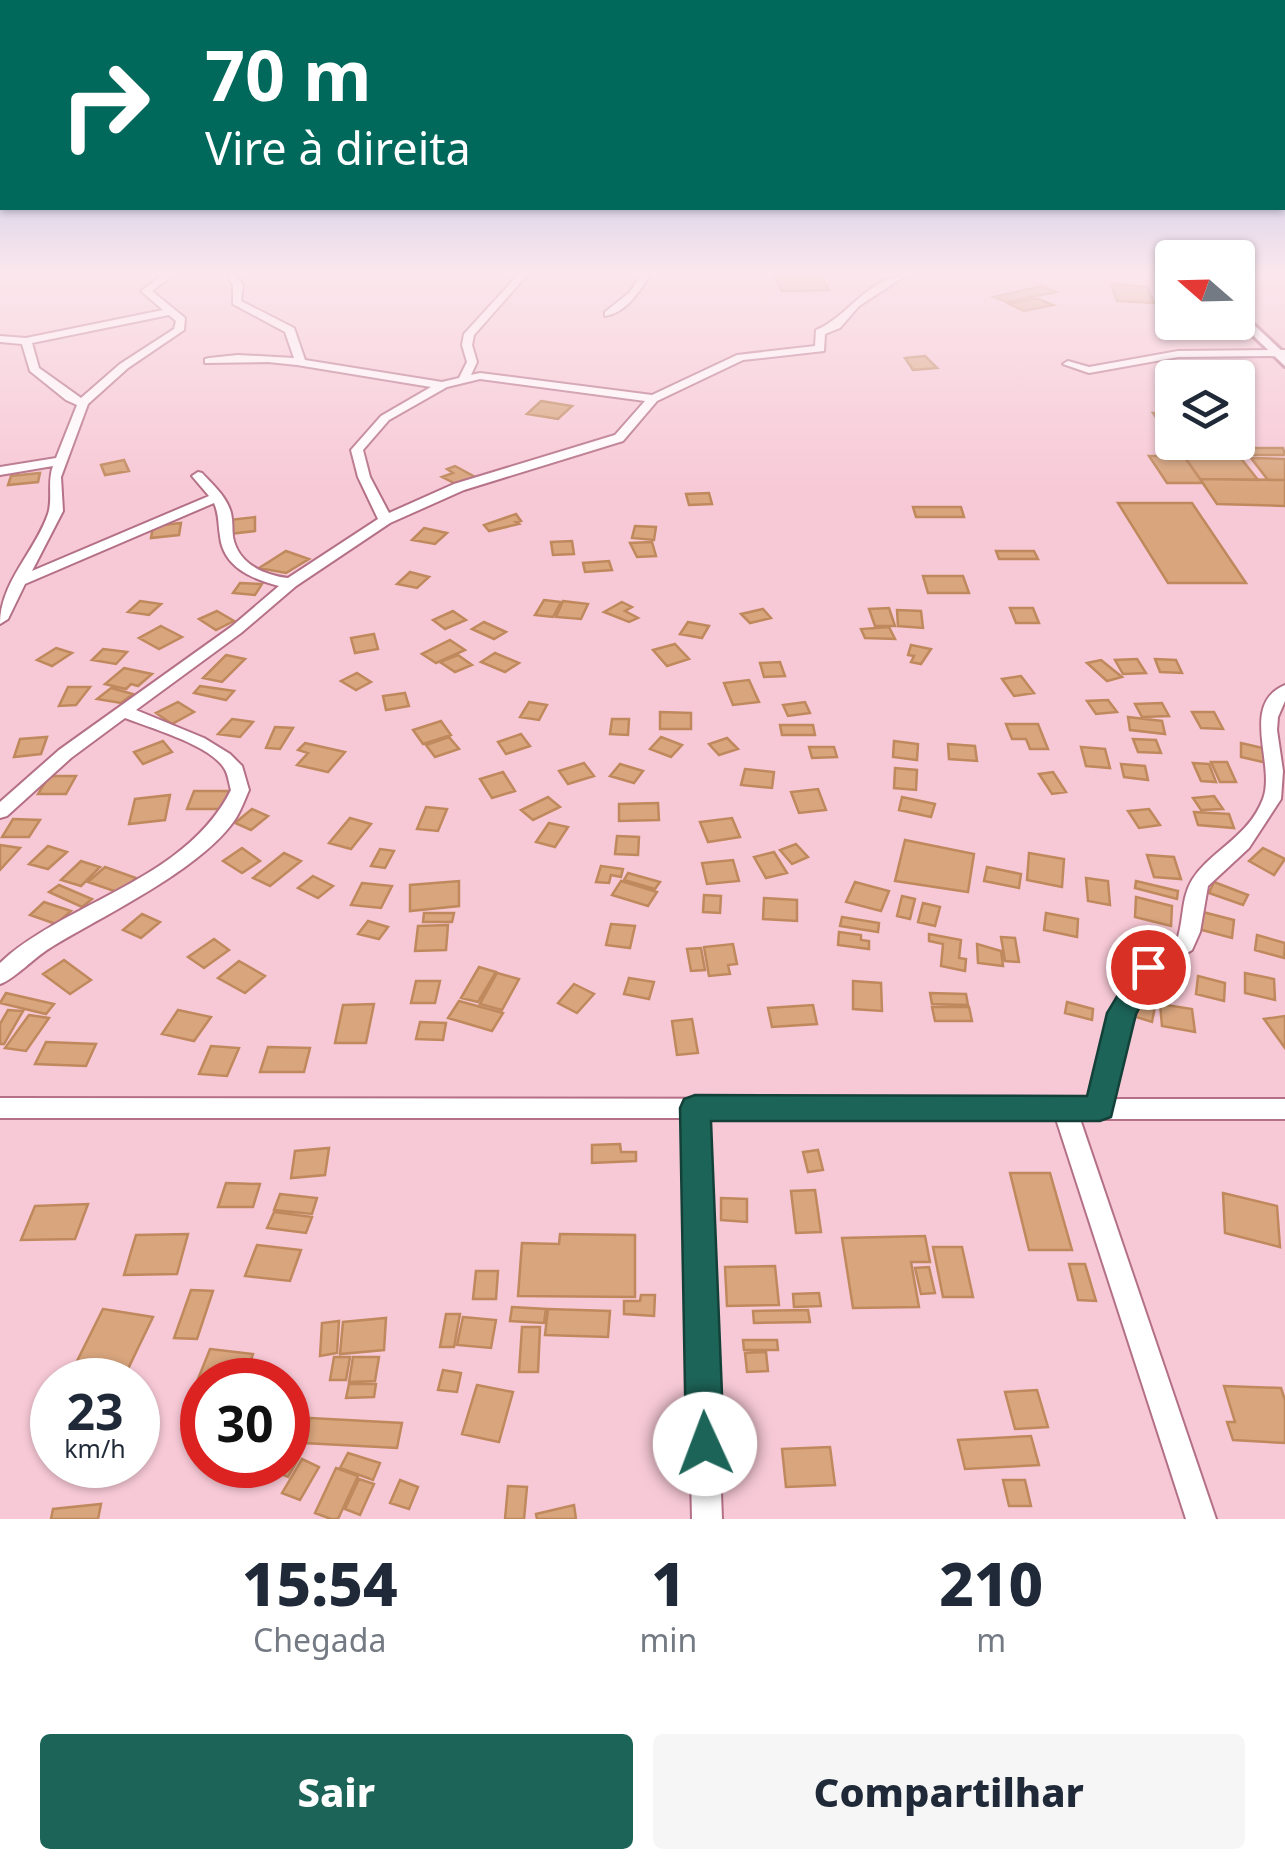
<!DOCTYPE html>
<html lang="pt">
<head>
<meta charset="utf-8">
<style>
  body { margin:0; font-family:"Noto Sans",sans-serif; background:#f6f6f7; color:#1f2937; height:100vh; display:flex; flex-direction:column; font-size:38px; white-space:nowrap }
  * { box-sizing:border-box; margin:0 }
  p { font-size:32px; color:#747a83 }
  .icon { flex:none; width:55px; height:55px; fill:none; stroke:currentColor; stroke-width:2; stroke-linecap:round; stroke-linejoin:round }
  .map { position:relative; height:1519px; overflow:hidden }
  .details { display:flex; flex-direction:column; background:#fff; flex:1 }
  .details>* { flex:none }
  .guide { position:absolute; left:0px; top:0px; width:1285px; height:210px; box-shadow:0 2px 8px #0004; background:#00695c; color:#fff; overflow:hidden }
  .needle { width:65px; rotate:290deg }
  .controls { position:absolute; left:1155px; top:240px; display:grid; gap:20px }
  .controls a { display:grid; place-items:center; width:100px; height:100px; border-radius:10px; background:#fff; box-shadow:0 2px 8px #0004; font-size:50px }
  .speed { position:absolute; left:30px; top:1358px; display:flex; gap:20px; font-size:50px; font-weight:700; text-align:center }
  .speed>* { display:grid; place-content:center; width:130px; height:130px; border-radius:50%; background:#fff; box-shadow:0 2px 8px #0004; line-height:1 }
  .speed small { font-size:25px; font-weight:400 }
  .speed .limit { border:15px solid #d22; background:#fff; color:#111 }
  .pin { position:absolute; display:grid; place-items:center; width:85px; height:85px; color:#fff; margin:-42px; border:5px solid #fff; border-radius:50%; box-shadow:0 2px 10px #0007 }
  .me { position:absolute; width:110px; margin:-55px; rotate:358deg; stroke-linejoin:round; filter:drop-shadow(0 0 8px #0008) }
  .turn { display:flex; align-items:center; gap:35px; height:210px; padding:0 40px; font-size:45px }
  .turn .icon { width:130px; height:130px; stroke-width:2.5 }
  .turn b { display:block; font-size:70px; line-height:85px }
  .eta { display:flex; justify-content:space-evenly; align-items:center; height:170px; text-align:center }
  .eta b { font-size:60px; font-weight:800; line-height:70px }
  .primary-button { display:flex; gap:20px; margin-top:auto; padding:20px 40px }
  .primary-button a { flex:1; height:115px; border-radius:10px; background:#1d6458; color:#fff; font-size:40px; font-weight:800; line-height:115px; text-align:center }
  .primary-button a+a { background:#f6f6f7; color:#1f2937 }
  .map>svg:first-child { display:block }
  .building { fill:#d8a57d; stroke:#c0895d; stroke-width:2.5 }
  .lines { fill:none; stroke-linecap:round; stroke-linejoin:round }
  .minor-casing { stroke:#b47086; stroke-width:4 }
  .tertiary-casing { stroke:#b47086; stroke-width:6 }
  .minor { fill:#fff; fill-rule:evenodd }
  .tertiary { fill:#fff; fill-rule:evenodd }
  .route { fill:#1d6458; stroke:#134139; stroke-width:2.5 }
</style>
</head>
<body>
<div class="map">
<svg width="1285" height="1519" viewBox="0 0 1285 1519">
  <rect width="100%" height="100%" fill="#f7c9d6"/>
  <path class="building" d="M774 276H821L829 290 782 291Z
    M1111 284 1147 287 1154 303 1117 301Z
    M1042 286 1056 292 1007 302 994 297Z
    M1036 298 1053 305 1024 311 1009 304Z
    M925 356 937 368 913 370 905 358Z
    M541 401 572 406 558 419 527 414Z
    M1153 413H1172V440Z
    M1174 442H1228L1258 480 1200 479Z
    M1240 448H1283L1285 455H1246Z
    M1149 456H1184L1203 483H1167Z
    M1251 458 1285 459V480H1268Z
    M124 460 129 471 105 475 101 465Z
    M455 466 477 478 458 485 442 477 453 473 447 469Z
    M40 473 38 482 8 485 11 476Z
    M1200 479 1285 480V506L1217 504Z
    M709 493 712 504 689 505 686 494Z
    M1118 503H1192L1246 583H1168Z
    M913 507H961L964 517H916Z
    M516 514 521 521 516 522 519 524 489 531 484 525Z
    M255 517V531L229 534V520Z
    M181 523 179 535 151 538 153 526Z
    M635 526 656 527 654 540 632 538Z
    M424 528 447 533 435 544 412 540Z
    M572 541 574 554 553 555 551 542Z
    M652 542 656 556 637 557 630 543Z
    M286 551 309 559 286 573 259 568Z
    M996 551H1034L1038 559H999Z
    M609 561 612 570 585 572 583 563Z
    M410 572 429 577 417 588 397 584Z
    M923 576H963L969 593H928Z
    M240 583 262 584 255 595 233 593Z
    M544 600 561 602 553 617 535 615Z
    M140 601 161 604 149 615 128 612Z
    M563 601 588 604 581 619 556 617Z
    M622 602 632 607 625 611 638 618 629 622 604 612Z
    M889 608 895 626H875L869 609Z
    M1010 608H1033L1039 623H1016Z
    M763 609 771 618 750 623 741 614Z
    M897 610 921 611 923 628 898 626Z
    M217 611 234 621 216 630 199 619Z
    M453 611 466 620 445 629 433 620Z
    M484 622 506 632 494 639 472 629Z
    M688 622 709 626 702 638 680 634Z
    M161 626 182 637 159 649 139 638Z
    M889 627 895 639 865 638 861 629Z
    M374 634 378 649 355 653 351 638Z
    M450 640 465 650 436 663 422 654Z
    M675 644 689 659 667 666 653 650Z
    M911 645 931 649 921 664 911 662 914 656 908 655Z
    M56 648 72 653 52 666 37 660Z
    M103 649 127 652 116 664 92 660Z
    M495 653 519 663 505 672 481 662Z
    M226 655 245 659 222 682 203 678Z
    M458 655 472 665 455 672 440 662Z
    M1137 659 1146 673 1123 674 1115 660Z
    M1155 659 1176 660 1182 673 1160 672Z
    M1101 660 1122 677 1107 681 1087 663Z
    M780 662 785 676 764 677 760 663Z
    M124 668 152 674 138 686 131 684 126 689 105 684Z
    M357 673 371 682 356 690 341 681Z
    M1021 676 1034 693 1014 696 1002 679Z
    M749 680 759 702 733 705 724 683Z
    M200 686 234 691 226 700 194 693Z
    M68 687H90L76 705 59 706Z
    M111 688 133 694 121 703 97 699Z
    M405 693 409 706 386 710 383 696Z
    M1108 700 1117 712 1096 714 1087 701Z
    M178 702 194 712 172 724 156 713Z
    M529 702 547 705 539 720 520 717Z
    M805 702 810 713 788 716 783 705Z
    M1162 703 1169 716 1142 717 1135 704Z
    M660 712 691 713V729H660Z
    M1192 712H1214L1223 729 1201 728Z
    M1128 717 1162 721 1165 734 1130 730Z
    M232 719 253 722 240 737 218 734Z
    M612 719H629L628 735 610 734Z
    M441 721 451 735 423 744 413 730Z
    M1006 724H1038L1048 749H1030L1026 739H1012Z
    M780 725H813L815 735H782Z
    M275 727 293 728 280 749 266 748Z
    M521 734 530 746 506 754 498 742Z
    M47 737 41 754 14 757 20 739Z
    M449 737 459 749 435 757 426 745Z
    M661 737 682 745 671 757 650 749Z
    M727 738 738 749 719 755 709 744Z
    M1133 739 1156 740 1161 753 1138 752Z
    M163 741 172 752 143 764 134 752Z
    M894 741 918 744 917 760 893 757Z
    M305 743 345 752 328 772 297 765 308 753 298 750Z
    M1241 743 1267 749V763L1241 757Z
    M948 744 975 746 977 761 949 759Z
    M809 747H834L837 757 812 758Z
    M1081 747 1105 749 1110 768 1086 766Z
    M1211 762H1227L1236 782H1220Z
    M584 763 594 776 568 784 559 771Z
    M1193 763 1209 764 1216 782 1201 781Z
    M620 764 643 771 634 783 610 776Z
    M1121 764 1145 766 1148 780 1124 777Z
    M895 768 917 770 916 790 894 788Z
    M745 769 774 772 772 788 741 785Z
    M503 772 515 791 492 798 480 779Z
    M1053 772 1066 792 1052 794 1039 774Z
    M49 776H76L66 794H38Z
    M818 789 826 810 799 813 791 792Z
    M194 791H229L222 809H187Z
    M170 795 165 820 129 824 135 799Z
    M1214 796 1223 809 1201 810 1193 798Z
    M548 797 560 807 533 820 521 810Z
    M902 797 935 804 931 817 899 810Z
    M658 803 659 820 619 821V804Z
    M426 807 447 809 438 831 417 829Z
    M252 809 268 816 251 830 235 823Z
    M1149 809 1160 825 1139 828 1128 811Z
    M1194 812 1229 814 1234 828 1198 825Z
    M350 818 371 824 351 849 329 843Z
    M732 818 740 837 708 842 700 822Z
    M13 819 40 820 29 837H2Z
    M549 823 568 827 555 847 536 842Z
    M617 836 639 837 638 855 615 854Z
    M905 840 974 854 968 892 895 881Z
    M796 844 808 857 792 864 780 850Z
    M0 845 20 848 0 870Z
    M48 846 67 852 48 869 29 864Z
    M242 848 260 861 242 873 223 861Z
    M1263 848 1285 859 1274 875 1249 861Z
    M380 849 394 851 385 868 371 866Z
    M774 852 787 873 766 878 754 857Z
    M284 853 301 861 270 886 253 878Z
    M1029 853 1064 859 1062 887 1027 880Z
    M1147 855 1174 857 1181 879 1154 877Z
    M733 860 739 881 707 884 702 863Z
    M81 861 100 867 81 886 61 880Z
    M601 866 623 869 621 877 611 875 609 883 596 882Z
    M105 867 136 878 120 893 88 882Z
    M987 867 1021 874 1019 888 984 881Z
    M628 873 660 882 655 889 624 880Z
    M313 876 333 886 318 898 298 888Z
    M1086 878 1108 881 1110 905 1088 901Z
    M459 881V906L410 911V885Z
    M621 881 657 892 648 906 612 895Z
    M1136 881 1178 891 1177 899 1135 888Z
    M855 882 889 891 881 911 846 902Z
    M1214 882 1248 895 1243 905 1209 893Z
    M362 883 392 886 381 908 351 905Z
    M59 885 92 899 82 907 49 892Z
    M704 895 721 896 720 913 703 912Z
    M902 896 915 899 910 919 897 916Z
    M1136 897 1172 906 1171 926 1135 917Z
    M764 898 797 900V921L763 919Z
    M44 902 71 911 56 924 30 915Z
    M923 903 940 907 935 926 918 922Z
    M1199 911 1234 920 1232 938 1198 929Z
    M424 913H454L452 922H423Z
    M1046 913 1078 919 1077 937 1044 930Z
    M142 914 160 922 141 938 123 930Z
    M842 917 879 923 878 932 840 926Z
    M368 921 388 927 379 939 358 934Z
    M611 924 635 926 630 948 606 945Z
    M448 925 446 950 415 951 418 926Z
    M839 932 861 935V940L869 941V949L838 945Z
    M929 934 961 940 959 958 966 959 965 971 941 966 943 944 929 941Z
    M1257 935 1285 943 1284 958 1255 950Z
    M1001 937 1015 938 1019 962 1005 961Z
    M214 939 229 950 204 968 188 957Z
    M733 944 737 964 728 965 730 974 709 976 704 947Z
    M977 944 1001 951 1003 966 978 963Z
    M701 948 705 970 691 971 687 949Z
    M64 960 91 980 70 994 43 974Z
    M239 961 265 976 245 993 218 978Z
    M479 967 496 972 478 1002 461 998Z
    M497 973 519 979 502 1010 480 1004Z
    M1245 973 1274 979 1275 1000 1245 993Z
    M1198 976 1225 983 1224 1001 1196 994Z
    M629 978 654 982 649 999 624 994Z
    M416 981H440L435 1003H411Z
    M853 981 881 983 882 1011 853 1009Z
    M574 984 594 994 577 1013 558 1003Z
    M1141 991 1157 996 1152 1022 1136 1017Z
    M6 993 54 1004 46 1014 0 1003Z
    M930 993 966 994 968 1005 932 1004Z
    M459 1001 503 1013 492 1031 448 1018Z
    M1067 1002 1093 1009 1092 1020 1065 1013Z
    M374 1004 366 1043H335L343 1005Z
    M1160 1004 1192 1009 1195 1032 1162 1026Z
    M813 1005 817 1024 772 1027 768 1008Z
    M932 1007H969L972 1021H935Z
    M8 1010 23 1011 4 1044H0V1024Z
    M178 1010 211 1017 194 1041 162 1034Z
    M29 1015 49 1018 26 1051 5 1048Z
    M1285 1016V1048L1264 1019Z
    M692 1019 698 1053 677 1055 672 1021Z
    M420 1022 446 1023 443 1040 416 1039Z
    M46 1042 96 1044 86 1066 35 1064Z
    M211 1046 239 1048 227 1076 199 1074Z
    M268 1047 310 1048 304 1072H260Z
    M620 1144 621 1152H636V1161L592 1163V1145Z
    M329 1148 325 1175 291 1178 295 1151Z
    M818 1150 823 1170 808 1172 803 1152Z
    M1010 1173H1050L1072 1250H1029Z
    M226 1183 260 1184 253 1207H218Z
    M815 1190 821 1232 796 1233 791 1191Z
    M1223 1193 1277 1206 1280 1247 1225 1233Z
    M280 1194 317 1198 312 1214 274 1210Z
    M721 1198 747 1199V1222L721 1220Z
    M88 1204 75 1239 21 1240 35 1206Z
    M274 1212 312 1217 306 1233 267 1228Z
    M188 1234 177 1274 124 1275 136 1235Z
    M560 1234 635 1235V1297L518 1296 522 1243 559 1244Z
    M925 1236 930 1262H911L919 1307 853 1308 842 1238Z
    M257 1245 301 1250 290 1281 245 1276Z
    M933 1247H962L973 1297H943Z
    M1069 1264H1085L1096 1301 1078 1300Z
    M775 1266 779 1305 727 1306 725 1267Z
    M929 1267 935 1293 921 1294 915 1268Z
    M476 1271H498L496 1299H473Z
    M191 1290 213 1291 197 1339 174 1338Z
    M819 1293 821 1306 794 1307 793 1294Z
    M641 1295H655L654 1316 624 1314V1301H640Z
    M512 1307 546 1309 544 1323 510 1321Z
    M103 1309 153 1317 125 1375 74 1367Z
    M548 1309 610 1311 608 1337 545 1335Z
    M808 1310 810 1322 754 1323 753 1311Z
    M446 1314H460L454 1347H440Z
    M463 1317 496 1320 491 1348 457 1345Z
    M386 1318 384 1350 340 1354 343 1322Z
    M339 1321 337 1353 320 1356 322 1323Z
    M522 1327H540L538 1372H519Z
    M743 1340H777L778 1350H744Z
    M210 1349 253 1354 244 1380H202V1396L192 1394Z
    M766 1352 768 1371 747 1372 745 1353Z
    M334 1357H350L346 1380H330Z
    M353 1357H379L375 1381 349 1382Z
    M443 1370 461 1373 457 1392 438 1390Z
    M349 1384H376L374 1397 346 1398Z
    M477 1385 513 1392 499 1442 462 1434Z
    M1224 1386 1281 1388 1285 1400V1443L1233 1440 1227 1422H1235Z
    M1037 1390 1048 1427 1015 1429 1005 1392Z
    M288 1416H307L301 1445 288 1444Z
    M310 1418 402 1423 397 1448 304 1443Z
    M1031 1436 1039 1465 965 1469 958 1440Z
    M830 1447 835 1485 786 1487 782 1449Z
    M348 1453 380 1463 373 1480 340 1468Z
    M288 1454 299 1458 288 1477 267 1468 288 1465Z
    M302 1459 319 1467 300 1500 282 1493Z
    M336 1468 358 1476 338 1519H331L315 1513Z
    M359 1479 374 1484 360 1515 345 1509Z
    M400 1480 418 1487 409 1509 390 1503Z
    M1003 1480H1025L1031 1506H1009Z
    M508 1486 527 1487 524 1519H505Z
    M101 1504 98 1519H51L53 1509Z
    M574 1505 576 1519H537L536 1514Z"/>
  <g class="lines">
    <defs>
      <path id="minor" d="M161 276H172L152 291 185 318 184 330 128 368 88 404 61 477 63 511 32 571 209 496 192 476 198 472 202 473C213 485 227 497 231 513 233 521 232 529 233 537 238 564 264 575 288 578L378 519 358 477 351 450 381 416 431 387 297 365 268 362 205 363V359L209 358 238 355 294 358 285 332 233 304V285L227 276H236L243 285 241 301 294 328 305 360 442 382 459 378 467 362 462 345 464 334 517 276H526L474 335 472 345 477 362 471 375 480 373 652 395 737 355 815 346 816 330C847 318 869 276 905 276L859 306 840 328 825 334 824 351 743 360 657 401 623 441 464 490 390 523 296 586 241 633 136 710 204 738 230 754 242 766 249 790C245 799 241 810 236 818 203 869 102 916 50 948 35 957 13 980 0 984V963L10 954C80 898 188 876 231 790 229 784 228 773 224 768 210 745 150 728 125 718L71 758 7 816 0 818V802L59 750 231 627 279 586C252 579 223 567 220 536 218 524 219 514 214 503L25 584 8 619 0 624C0 582 35 552 48 514 53 499 47 482 53 466L0 475V467L56 458 77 405 66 400 30 371 22 344 0 342V336L26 338 163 310 141 291ZM169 315 176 321 174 329 120 364 81 398 39 368 32 343ZM480 379 645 401 615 435 454 484 389 513 370 477 363 450 389 420 447 387Z
        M640 276H649C639 293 625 313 605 316V312L630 292Z
        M1285 350V356L1178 357 1089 373 1063 364 1068 361 1089 367 1178 351Z
        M1285 685V701L1278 717 1277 730 1283 771 1281 799 1249 848 1208 886 1200 932 1192 950 1158 971 1145 990 1127 1037 1114 1099H1285V1119H1080L1216 1519H1186L1056 1119 707 1118 722 1519H692L683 1118H0V1098L1090 1099C1100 1058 1111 989 1143 960 1153 951 1167 948 1177 940 1184 920 1181 898 1192 880 1211 850 1248 838 1263 799 1276 765 1239 704 1285 685Z"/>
      <path id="tertiary" d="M1238 310 1285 354V366L1238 321Z"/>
    </defs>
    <use href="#minor" class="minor-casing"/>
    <use href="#tertiary" class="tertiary-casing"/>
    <use href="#minor" class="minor"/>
    <use href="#tertiary" class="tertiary"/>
  </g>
  <linearGradient id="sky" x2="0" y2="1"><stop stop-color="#93ade2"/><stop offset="0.56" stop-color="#fbe7ed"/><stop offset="1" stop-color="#fbe7ed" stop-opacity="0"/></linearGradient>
  <rect width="1285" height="489" fill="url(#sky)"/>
  <path class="route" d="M1148 957 1158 960 1162 967 1136 1014 1111 1117 1100 1121H711L724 1444 718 1458 705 1463 691 1458 686 1444 680 1108 684 1099 695 1095 1087 1096 1107 1013 1139 960Z"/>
</svg>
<div class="controls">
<a><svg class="needle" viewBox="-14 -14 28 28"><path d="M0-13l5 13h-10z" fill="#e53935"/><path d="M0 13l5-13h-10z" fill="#747a83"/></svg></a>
<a><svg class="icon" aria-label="layers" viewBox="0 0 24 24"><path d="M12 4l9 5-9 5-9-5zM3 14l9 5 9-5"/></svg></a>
</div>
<div class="speed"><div>23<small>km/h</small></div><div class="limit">30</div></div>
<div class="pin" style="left:1148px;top:967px;background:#d93025"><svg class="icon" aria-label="arrive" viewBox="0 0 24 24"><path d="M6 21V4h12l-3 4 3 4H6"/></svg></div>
<svg class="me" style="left:705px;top:1444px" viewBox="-20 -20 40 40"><circle r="19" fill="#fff"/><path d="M0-13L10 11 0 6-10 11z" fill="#1d6458"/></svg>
<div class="guide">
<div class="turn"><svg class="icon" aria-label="right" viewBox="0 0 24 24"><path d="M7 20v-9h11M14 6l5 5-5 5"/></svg><div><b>70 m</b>Vire à direita</div></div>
</div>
</div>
<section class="details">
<div class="eta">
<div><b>15:54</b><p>Chegada</p></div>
<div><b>1</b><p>min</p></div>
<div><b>210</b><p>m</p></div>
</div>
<div class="primary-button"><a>Sair</a><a>Compartilhar</a></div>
</section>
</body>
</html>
